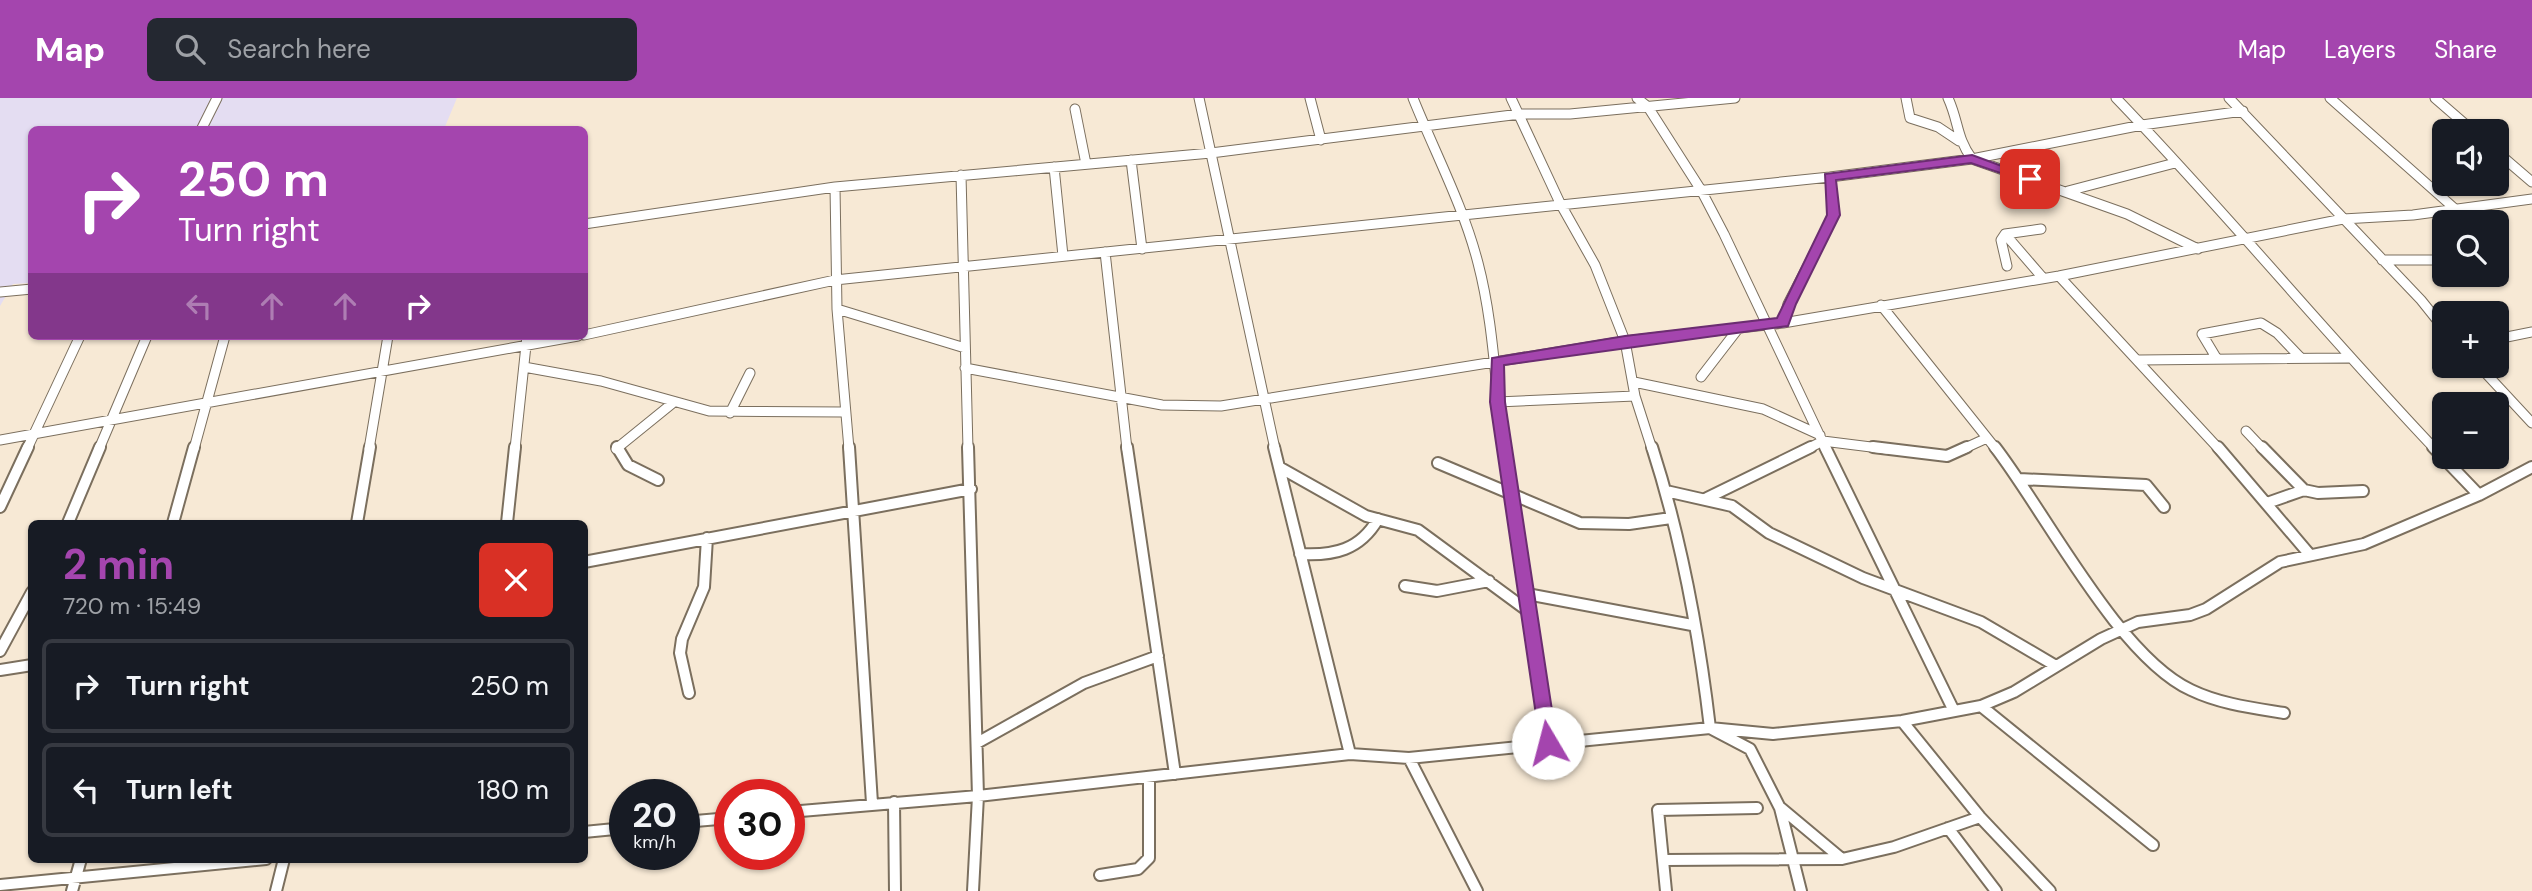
<!DOCTYPE html>
<html lang="en">
<head>
<meta charset="utf-8">
<style>
  body { margin:0; font-family:"DM Sans",sans-serif; background:#242831; color:#f1f3f6; height:100vh; display:flex; flex-direction:column; font-size:26px; white-space:nowrap }
  * { box-sizing:border-box; margin:0 }
  p { font-size:23px; color:#9ea1a6 }
  .icon { flex:none; width:38px; height:38px; fill:none; stroke:currentColor; stroke-width:2; stroke-linecap:round; stroke-linejoin:round }
  .map { position:relative; flex:1; overflow:hidden }
  .panel { position:absolute; left:28px; top:422px; width:560px; height:343px; display:flex; flex-direction:column; background:#171b24; border-radius:10px; box-shadow:0 2px 5px #0004 }
  .panel>* { flex:none }
  .hud { position:absolute; left:28px; top:28px; width:560px; height:214px; border-radius:10px; box-shadow:0 2px 5px #0004; background:#a445ae; color:#fff; overflow:hidden }
  .buttons { position:absolute; left:2432px; top:21px; display:grid; gap:14px }
  .buttons a { display:grid; place-items:center; width:77px; height:77px; border-radius:10px; background:#171b24; box-shadow:0 2px 5px #0004; font-size:35px }
  .speed { position:absolute; left:609px; top:681px; display:flex; gap:14px; font-size:35px; font-weight:700; text-align:center }
  .speed>* { display:grid; place-content:center; width:91px; height:91px; border-radius:50%; background:#171b24; box-shadow:0 2px 5px #0004; line-height:1 }
  .speed small { font-size:18px; font-weight:400 }
  .speed .limit { border:10px solid #d22; background:#fff; color:#111 }
  .pin { position:absolute; display:grid; place-items:center; width:60px; height:60px; color:#fff; margin:-30px; border-radius:14px; box-shadow:0 4px 10px #0006 }
  .me { position:absolute; width:77px; margin:-38px; rotate:352deg; stroke-linejoin:round; filter:drop-shadow(0 0 5px #0008) }
  .turn { display:flex; align-items:center; gap:24px; height:147px; padding:0 35px; font-size:32px }
  .turn .icon { width:91px; height:91px; stroke-width:2.5 }
  .turn b { display:block; font-size:49px; line-height:60px }
  .lanes { display:flex; align-items:center; height:66px; padding:0 35px; background:#0003; justify-content:center; gap:35px; direction:ltr }
  .lanes .off { opacity:.35 }
  .round { display:grid; place-items:center; flex:none; width:74px; height:74px; border-radius:10px; background:#242831 }
  .headline { display:flex; align-items:center; justify-content:space-between; height:119px; padding:0 35px }
  h1 { font-size:42px; font-weight:700; line-height:52px; color:#a445ae }
  ul { padding:0; list-style:none }
  li { display:flex; align-items:center; gap:21px; height:94px; margin:0 14px 10px; padding:0 21px; border:4px solid #363941; border-radius:10px }
  li div { flex:1 }
  li b { display:block; font-size:26px }
  li em { font-style:normal }
  header { display:flex; align-items:center; gap:42px; box-sizing:border-box; height:98px; padding:0 35px; background:#a445ae; color:#fff }
  header strong { font-size:33px }
  nav { display:flex; gap:38px; margin-inline-start:auto; font-size:24px }
  .search { width:490px; height:63px; background:#242831; display:flex; align-items:center; gap:18px; box-sizing:border-box; padding:0 24px; border-radius:10px; color:#9ea1a6; font-size:26px }
  .map>svg:first-child { display:block }
  .industrial { fill:#e4ddf2 }
  .lines { fill:none; stroke-linecap:round; stroke-linejoin:round }
  .street-far1-casing { stroke:#7b6f5e; stroke-width:11 }
  .street-casing { stroke:#7b6f5e; stroke-width:14 }
  .street-far1 { stroke:#fff; stroke-width:9 }
  .street { stroke:#fff; stroke-width:10 }
  .route { fill:#a445ae; stroke:#6b2d71; stroke-width:2 }
</style>
</head>
<body>
<header>
<strong>Map</strong>
<div class="search"><svg class="icon" aria-label="search" viewBox="0 0 24 24"><circle cx="10" cy="10" r="6"/><path d="M15 15l6 6"/></svg>Search here</div>
<nav><a>Map</a><a>Layers</a><a>Share</a></nav>
</header>
<div class="map">
<svg width="2532" height="793" viewBox="0 0 2532 793">
  <rect width="100%" height="100%" fill="#f7e9d5"/>
  <path class="industrial" d="M0 0H457L444 31 32 32 31 185 13 186 0 208Z"/>
  <g class="lines">
    <defs>
      <path id="street-far1" d="M1199 0 1275 351
        M1310 0 1321 42
        M1413 0C1435 55 1463 107 1478 165 1494 226 1495 289 1504 351
        M1511 0 1560 105 1595 167 1625 243 1635 298 1652 351
        M1637 0 1648 9 1701 92 1724 136 1826 351
        M1906 0 1910 20 1938 29 1959 43
        M1948 0C1959 24 1956 39 1972 61L2127 116 2198 151
        M2116 0C2225 113 2326 236 2435 351
        M2229 0 2421 202 2445 232
        M2330 0 2454 110
        M2435 0 2473 33
        M1075 11 1086 66
        M201 32 217 0
        M2497 54 2532 84
        M1131 62 1142 151
        M1054 69 1063 158
        M961 77 968 351
        M835 89 837 211 849 351
        M2068 93 2175 65
        M584 126 835 89 1211 55 1520 16H1570L1735 0
        M2041 131 2005 136 2043 180
        M2005 136 2001 142 2007 168
        M1105 154 1127 351
        M2382 162H2445
        M2497 169 2501 170
        M2059 178 2219 351
        M0 194 32 191
        M1881 207 1996 351
        M837 211 965 250
        M1783 225 1788 206 1834 117 1830 79
        M584 237 835 182 1830 79 1972 61 2142 27 2243 13
        M2497 241 2532 234
        M2217 261 2202 236 2261 225 2277 235 2300 259
        M2139 262 2349 260
        M2479 268 2532 325
        M524 269 601 283 709 313 843 314
        M965 270 1162 307 1221 308 1625 243 1783 225 2059 178 2343 121 2413 117 2532 101
        M1701 279 1738 231
        M1634 284 1763 311 1820 337
        M1497 304 1635 298
        M730 315 750 275
        M2246 333 2263 351
        M0 342 578 238
        M27 351 80 238
        M99 351 147 238
        M194 351 225 238
        M369 351 388 238
        M515 351 527 238
        M616 351 674 304
        M1807 351 1823 343 1887 351
        M1963 351 1987 340"/>
      <path id="street" d="M617 349 628 367 658 382
        M849 349 872 705
        M968 349 978 698 973 793
        M1127 349 1175 676
        M1274 349 1350 656
        M1504 349 1548 645
        M1652 349C1681 439 1699 536 1710 630L1750 651 1780 710 1801 793
        M1825 349 1953 611
        M1873 349 1947 358 1967 349
        M1995 349C2046 415 2118 558 2191 592 2220 606 2253 610 2284 615
        M2218 349 2310 457
        M2262 349 2304 392
        M2433 349 2479 397
        M1438 365 1580 425 1629 426 1671 420
        M1279 369 1366 418 1418 432 1528 513
        M2019 381 2146 387 2164 409
        M1666 393 1732 408 1769 435 1863 480 1981 524 2056 568
        M1707 400 1811 349
        M2267 405 2304 392 2318 395 2363 393
        M0 409 28 349
        M68 425 100 349
        M173 425 194 349
        M357 425 370 349
        M507 425 515 349
        M1300 456C1334 458 1360 452 1378 421
        M584 464 971 391
        M1405 488 1437 493 1489 483
        M1527 496 1692 527
        M0 553 32 494
        M0 572 32 567
        M689 595 680 555 682 541 704 489 707 440
        M1981 608 2153 747
        M1902 623 1980 719 2050 793
        M977 645 1084 585 1158 558
        M1409 660 1477 793
        M894 704 895 793
        M1781 710 1842 761
        M789 714 978 698 1350 656 1409 660 1710 630 1773 636 1902 623 1981 608 2014 594 2101 541 2138 524 2190 517 2206 511 2280 464 2364 446 2479 397 2532 369
        M684 724 730 720
        M1948 730 1996 793
        M584 734 625 730
        M1665 762 1842 761 1894 749 1980 719
        M1100 777 1138 771 1149 760V679
        M0 787 266 761
        M72 793 81 761
        M276 793 284 761
        M1666 793 1658 712 1757 710"/>
    </defs>
    <use href="#street-far1" class="street-far1-casing"/>
    <use href="#street" class="street-casing"/>
    <use href="#street-far1" class="street-far1"/>
    <use href="#street" class="street"/>
  </g>
  <path class="route" d="M1972 57 2037 81 2030 85 1971 65 1836 82 1840 117 1796 206 1788 228 1504 267 1505 304 1557 645 1554 651H1541L1490 304 1492 260 1625 238 1777 220 1827 117 1825 76Z"/>
</svg>
<div class="buttons">
<a><svg class="icon" aria-label="sound" viewBox="0 0 24 24"><path d="M4 9h4l5-4v14l-5-4H4zM17 9q2 3 0 6"/></svg></a>
<a><svg class="icon" aria-label="search" viewBox="0 0 24 24"><circle cx="10" cy="10" r="6"/><path d="M15 15l6 6"/></svg></a>
<a>+</a>
<a>−</a>
</div>
<div class="speed"><div>20<small>km/h</small></div><div class="limit">30</div></div>
<div class="pin" style="left:2030px;top:81px;background:#d93025"><svg class="icon" aria-label="arrive" viewBox="0 0 24 24"><path d="M6 21V4h12l-3 4 3 4H6"/></svg></div>
<svg class="me" style="left:1548px;top:645px" viewBox="-20 -20 40 40"><circle r="19" fill="#fff"/><path d="M0-13L10 11 0 6-10 11z" fill="#a445ae"/></svg>
<div class="hud">
<div class="turn"><svg class="icon" aria-label="right" viewBox="0 0 24 24"><path d="M7 20v-9h11M14 6l5 5-5 5"/></svg><div><b>250 m</b>Turn right</div></div>
<div class="lanes"><svg class="icon off" aria-label="left" viewBox="0 0 24 24"><path d="M17 20v-9H6M10 6l-5 5 5 5"/></svg><svg class="icon off" aria-label="ahead" viewBox="0 0 24 24"><path d="M12 20V5M6 11l6-6 6 6"/></svg><svg class="icon off" aria-label="ahead" viewBox="0 0 24 24"><path d="M12 20V5M6 11l6-6 6 6"/></svg><svg class="icon" aria-label="right" viewBox="0 0 24 24"><path d="M7 20v-9h11M14 6l5 5-5 5"/></svg></div>
</div>
<section class="panel">
<div class="headline"><div><h1>2 min</h1><p>720 m · 15:49</p></div><a class="round" style="background:#d93025;color:#fff"><svg class="icon" aria-label="close" viewBox="0 0 24 24"><path d="M6 6l12 12M18 6L6 18"/></svg></a></div>
<ul>
<li><svg class="icon" aria-label="right" viewBox="0 0 24 24"><path d="M7 20v-9h11M14 6l5 5-5 5"/></svg><div><b>Turn right</b></div><em>250 m</em></li>
<li><svg class="icon" aria-label="left" viewBox="0 0 24 24"><path d="M17 20v-9H6M10 6l-5 5 5 5"/></svg><div><b>Turn left</b></div><em>180 m</em></li>
</ul>
</section>
</div>
</body>
</html>
